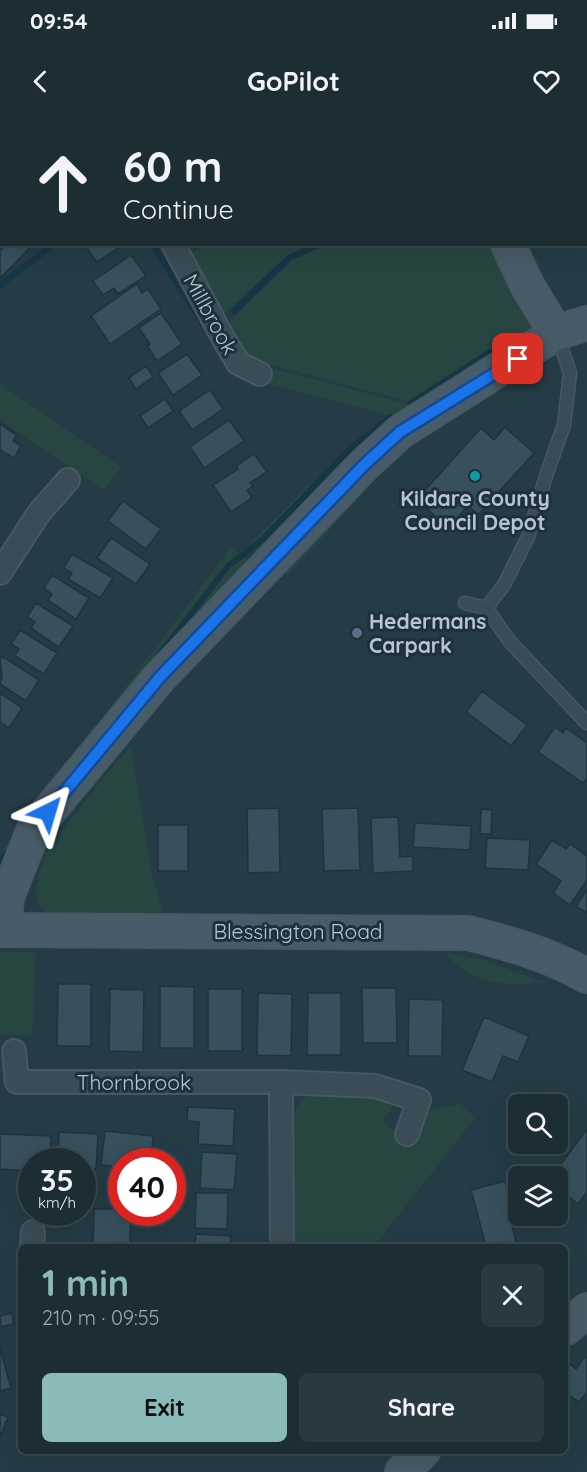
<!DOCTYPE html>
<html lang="en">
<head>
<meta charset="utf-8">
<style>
  body { margin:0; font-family:Quicksand,sans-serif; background:#293940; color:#f1f3f6; height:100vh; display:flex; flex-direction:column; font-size:22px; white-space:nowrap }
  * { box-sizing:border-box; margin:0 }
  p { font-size:20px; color:#a0a8ac }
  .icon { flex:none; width:33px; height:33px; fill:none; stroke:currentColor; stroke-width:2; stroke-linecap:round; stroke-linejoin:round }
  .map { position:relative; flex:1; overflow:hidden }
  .side { position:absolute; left:18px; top:1124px; width:550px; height:210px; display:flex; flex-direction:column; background:#1c2d34; border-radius:9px; box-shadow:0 6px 24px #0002,0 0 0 2px #3a494f }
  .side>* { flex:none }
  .guide { position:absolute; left:0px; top:0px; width:588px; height:126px; box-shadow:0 6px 24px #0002,0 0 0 2px #3a494f; background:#1c2d34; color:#f1f3f6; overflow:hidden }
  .tools { position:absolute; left:508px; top:974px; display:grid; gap:12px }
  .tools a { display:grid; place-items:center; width:60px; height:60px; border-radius:9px; background:#1c2d34; box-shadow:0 6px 24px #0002,0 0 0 2px #3a494f; font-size:30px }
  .speed { position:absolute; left:18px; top:1028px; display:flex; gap:12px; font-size:30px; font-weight:700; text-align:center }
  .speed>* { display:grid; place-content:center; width:78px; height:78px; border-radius:50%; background:#1c2d34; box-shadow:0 6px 24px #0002,0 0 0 2px #3a494f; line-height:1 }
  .speed small { font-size:15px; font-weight:400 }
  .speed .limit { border:9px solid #d22; background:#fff; color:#111 }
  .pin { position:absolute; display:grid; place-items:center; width:51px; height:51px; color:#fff; margin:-26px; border-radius:12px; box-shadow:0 3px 9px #0006 }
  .me { position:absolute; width:66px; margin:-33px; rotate:40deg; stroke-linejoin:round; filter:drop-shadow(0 0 4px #0008) }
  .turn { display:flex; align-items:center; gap:21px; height:126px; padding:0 24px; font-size:27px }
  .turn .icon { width:78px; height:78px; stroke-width:2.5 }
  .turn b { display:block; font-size:42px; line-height:51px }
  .round { display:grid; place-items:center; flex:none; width:63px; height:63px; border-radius:9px; background:#293940 }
  .overview { display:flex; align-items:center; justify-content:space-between; height:102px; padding:0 24px }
  h1 { font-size:36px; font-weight:800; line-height:45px; color:#8bbbb9 }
  .button { display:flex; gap:12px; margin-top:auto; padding:12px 24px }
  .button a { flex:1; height:69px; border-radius:9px; background:#8bbbb9; color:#111; font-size:24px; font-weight:800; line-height:69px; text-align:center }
  .button a+a { background:#293940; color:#f1f3f6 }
  .status { display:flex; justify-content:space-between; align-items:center; height:42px; padding:0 30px; background:#1c2d34; direction:ltr }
  .status svg { height:16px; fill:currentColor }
  header { display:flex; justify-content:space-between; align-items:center; height:78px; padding:0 24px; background:#1c2d34; font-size:27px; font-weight:800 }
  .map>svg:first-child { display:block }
  .green { fill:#274642 }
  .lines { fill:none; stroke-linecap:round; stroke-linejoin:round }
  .stream { stroke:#163645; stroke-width:6 }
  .building { fill:#37505c; stroke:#20333c; stroke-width:1.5 }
  .lane-casing { stroke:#465861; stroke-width:15 }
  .street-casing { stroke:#465861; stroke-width:26 }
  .secondary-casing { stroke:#465861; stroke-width:36 }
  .lane { stroke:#3a4c55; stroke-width:12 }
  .street { stroke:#3a4c55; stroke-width:22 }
  .secondary { stroke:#475c68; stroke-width:33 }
  .route-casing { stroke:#114b97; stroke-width:15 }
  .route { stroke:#1a73e8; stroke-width:10 }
  .culture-dot { fill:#0f9aa8; stroke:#1e313a; stroke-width:2 }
  .service-dot { fill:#5c6f8a; stroke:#1e313a; stroke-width:2 }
  .labels { text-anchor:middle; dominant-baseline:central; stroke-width:6; stroke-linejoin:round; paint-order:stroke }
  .street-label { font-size:21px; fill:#b7c6ce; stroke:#1e313a }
  .poi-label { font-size:21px; font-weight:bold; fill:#b7c6ce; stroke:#1e313a }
</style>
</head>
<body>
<div class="status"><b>09:54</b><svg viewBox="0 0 49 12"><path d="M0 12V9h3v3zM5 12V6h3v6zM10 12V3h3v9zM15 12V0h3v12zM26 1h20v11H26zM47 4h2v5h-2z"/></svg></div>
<header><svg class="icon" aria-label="back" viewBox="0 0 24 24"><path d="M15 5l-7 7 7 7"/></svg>GoPilot<svg class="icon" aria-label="heart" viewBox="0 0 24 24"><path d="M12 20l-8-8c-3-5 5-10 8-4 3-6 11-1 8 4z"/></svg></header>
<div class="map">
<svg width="587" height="1352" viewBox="0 0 587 1352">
  <rect width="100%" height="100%" fill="#253c46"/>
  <path class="green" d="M329 124 500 125 542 206 426 284 408 281 264 243 258 247 241 238 223 208 292 140Z
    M205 125H314L288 135 222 195 189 135Z
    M263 246 407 284 423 290 414 302 258 261Z
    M0 264 121 347 104 370 0 300Z
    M386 297 413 305 365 371 288 455 247 427 308 366Z
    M231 427 271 459 0 747V734Z
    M131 626 153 758 166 803 67 795 45 791 37 784 36 773 39 753 51 725 113 646Z
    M0 832H36L32 916 0 915Z
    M444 833 482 839 545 863C524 863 498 866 479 858 466 853 454 842 444 833Z
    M311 970 376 979 394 985 382 1000 396 1013 427 990 460 984 475 998 374 1126H290L293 1022 296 988Z"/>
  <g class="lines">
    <path class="stream" d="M152 124 210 215
      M0 165 54 124
      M234 191 290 137 321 124
      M411 283 490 232
      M160 534 228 446 261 421 353 326 390 297
      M0 741 11 728"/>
  </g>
  <path class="building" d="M6 124H24L29 129 0 158V131Z
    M120 124 121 126 97 142 85 125Z
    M131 135 146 156 118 174 114 168 103 175 93 161Z
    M137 164 142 173 148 169 161 189 110 224 91 196Z
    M161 193 182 224 157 241 147 226 150 224 139 208Z
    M187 234 202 255 173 275 158 253Z
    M146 246 153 257 136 269 129 258Z
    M210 270 223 289 192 310 179 291Z
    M165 279 173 291 148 308 140 296Z
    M229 300 244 321 204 348 190 327Z
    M0 304 17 315 13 321 21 326 14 338 0 330Z
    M505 307 534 333 478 395 468 386 448 408 417 379 481 308 494 320Z
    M254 334 267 352 250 363 253 366 247 370 252 378 231 392 213 365 238 349 236 346Z
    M123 381 161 409 146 429 108 401Z
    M111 418 150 444 136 464 97 438Z
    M72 434 113 458 100 478 68 459 72 453 64 448Z
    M52 455 89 478 76 499 48 480 52 474 44 469Z
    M36 483 73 506 59 527 31 508 35 502 27 497Z
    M20 510 57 533 44 554 15 536 19 529 11 524Z
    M2 536 39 560 26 581 0 564 2 556 0 540Z
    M482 571 527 605 511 626 466 592Z
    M0 573 22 588 9 608 0 602Z
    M555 607 563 613 566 608 587 623V658L583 663 538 632Z
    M279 688 280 752 248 753 247 689Z
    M358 688 360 750 324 751 322 689Z
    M481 689 492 690 491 714H480Z
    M398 697 400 737 413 736V751L373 753 371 698Z
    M415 703 471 706 470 730 413 727Z
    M158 705H188V751H158Z
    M487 718 530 720 528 750 485 748Z
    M552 720 566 729 570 724 587 736V760L570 785 553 773 561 761 536 744Z
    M587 769V793L576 786Z
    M58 864H91V926H57Z
    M160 866 194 867V928H160Z
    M362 868H396L397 923H363Z
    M110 869 144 870 143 932 109 931Z
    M208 869H242V931H208Z
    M258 873 292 874 291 936 257 935Z
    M308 873H341V935H307Z
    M409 879 443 880 442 936H408Z
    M484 897 529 916 518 942 503 936 492 962 462 950Z
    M188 987 235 989 233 1026 198 1024 199 1002 187 1001Z
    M587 1009V1072L578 1084 558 1069V1056H552Z
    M105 1011 153 1016 151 1041H122V1047L101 1045Z
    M59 1012 98 1014 96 1049H82V1041H58Z
    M0 1014 51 1016 50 1041H32V1051L0 1049Z
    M202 1032 237 1034 234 1070 200 1068Z
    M505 1061 512 1085 507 1087 517 1125 486 1126 471 1070Z
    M196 1073H228L227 1109 195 1108Z
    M94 1089H122V1092H131L130 1124 143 1125V1126H93Z
    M196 1114 231 1116 230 1126H195Z
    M12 1193 14 1204 1 1207 0 1196Z
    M0 1228 11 1268 0 1271Z
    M584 1237 587 1239V1272L579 1282 566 1273V1247L568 1243 576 1249Z
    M0 1294 8 1297 0 1317Z"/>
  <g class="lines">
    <defs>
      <path id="lane" d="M557 214 570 253 564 305 546 356 528 417 504 465 486 488 511 523 587 603
        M465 483 486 488"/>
      <path id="street" d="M165 2 166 0
        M398 2 401 0
        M173 124 223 218 238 243 260 254
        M0 453 39 393 68 360
        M14 931 17 962H281L375 966 419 980 407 1014
        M281 962 282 1126
        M32 1126 33 1112"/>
      <path id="secondary" d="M451 0 452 2
        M508 124 527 165 556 213
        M0 810 468 813C512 824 547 834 587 856
        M4 810 7 777 34 709 160 557 364 345 400 312 556 213 587 203
        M566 1208 587 1190
        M402 1352 424 1330"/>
    </defs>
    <use href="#lane" class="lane-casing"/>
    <use href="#street" class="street-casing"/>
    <use href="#secondary" class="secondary-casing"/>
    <use href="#lane" class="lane"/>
    <use href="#street" class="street"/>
    <use href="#secondary" class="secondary"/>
  </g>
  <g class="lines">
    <defs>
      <path id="route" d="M48 692 160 557 364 345 400 312 518 239"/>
    </defs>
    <use href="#route" class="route-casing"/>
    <use href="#route" class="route"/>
  </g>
  <circle class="culture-dot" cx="475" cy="356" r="6"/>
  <circle class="service-dot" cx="357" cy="513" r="6"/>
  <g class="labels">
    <g class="street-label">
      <text transform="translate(211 194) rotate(61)">Millbrook</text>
      <text x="298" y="811">Blessington Road</text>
      <text x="134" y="962">Thornbrook</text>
    </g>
    <g class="poi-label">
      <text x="475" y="378">Kildare County<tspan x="475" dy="24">Council Depot</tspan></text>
      <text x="369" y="501" text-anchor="start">Hedermans<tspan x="369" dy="24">Carpark</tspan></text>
    </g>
  </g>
</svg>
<div class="tools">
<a><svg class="icon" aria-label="search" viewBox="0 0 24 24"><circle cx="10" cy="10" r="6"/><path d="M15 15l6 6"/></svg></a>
<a><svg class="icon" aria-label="layers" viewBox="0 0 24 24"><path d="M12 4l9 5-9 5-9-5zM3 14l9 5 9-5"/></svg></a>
</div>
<div class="speed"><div>35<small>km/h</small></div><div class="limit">40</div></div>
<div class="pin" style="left:518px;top:239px;background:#d93025"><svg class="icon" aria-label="arrive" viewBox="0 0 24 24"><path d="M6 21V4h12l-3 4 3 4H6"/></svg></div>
<svg class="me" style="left:48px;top:692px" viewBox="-20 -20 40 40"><path d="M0-17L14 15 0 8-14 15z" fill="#1a73e8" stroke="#fff" stroke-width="4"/></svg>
<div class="guide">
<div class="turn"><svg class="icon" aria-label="ahead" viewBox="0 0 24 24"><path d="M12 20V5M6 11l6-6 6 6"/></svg><div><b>60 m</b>Continue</div></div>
</div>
<section class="side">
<div class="overview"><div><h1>1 min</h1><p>210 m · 09:55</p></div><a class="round"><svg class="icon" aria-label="close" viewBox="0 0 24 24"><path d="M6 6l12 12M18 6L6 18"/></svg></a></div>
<div class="button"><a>Exit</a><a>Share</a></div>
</section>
</div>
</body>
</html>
